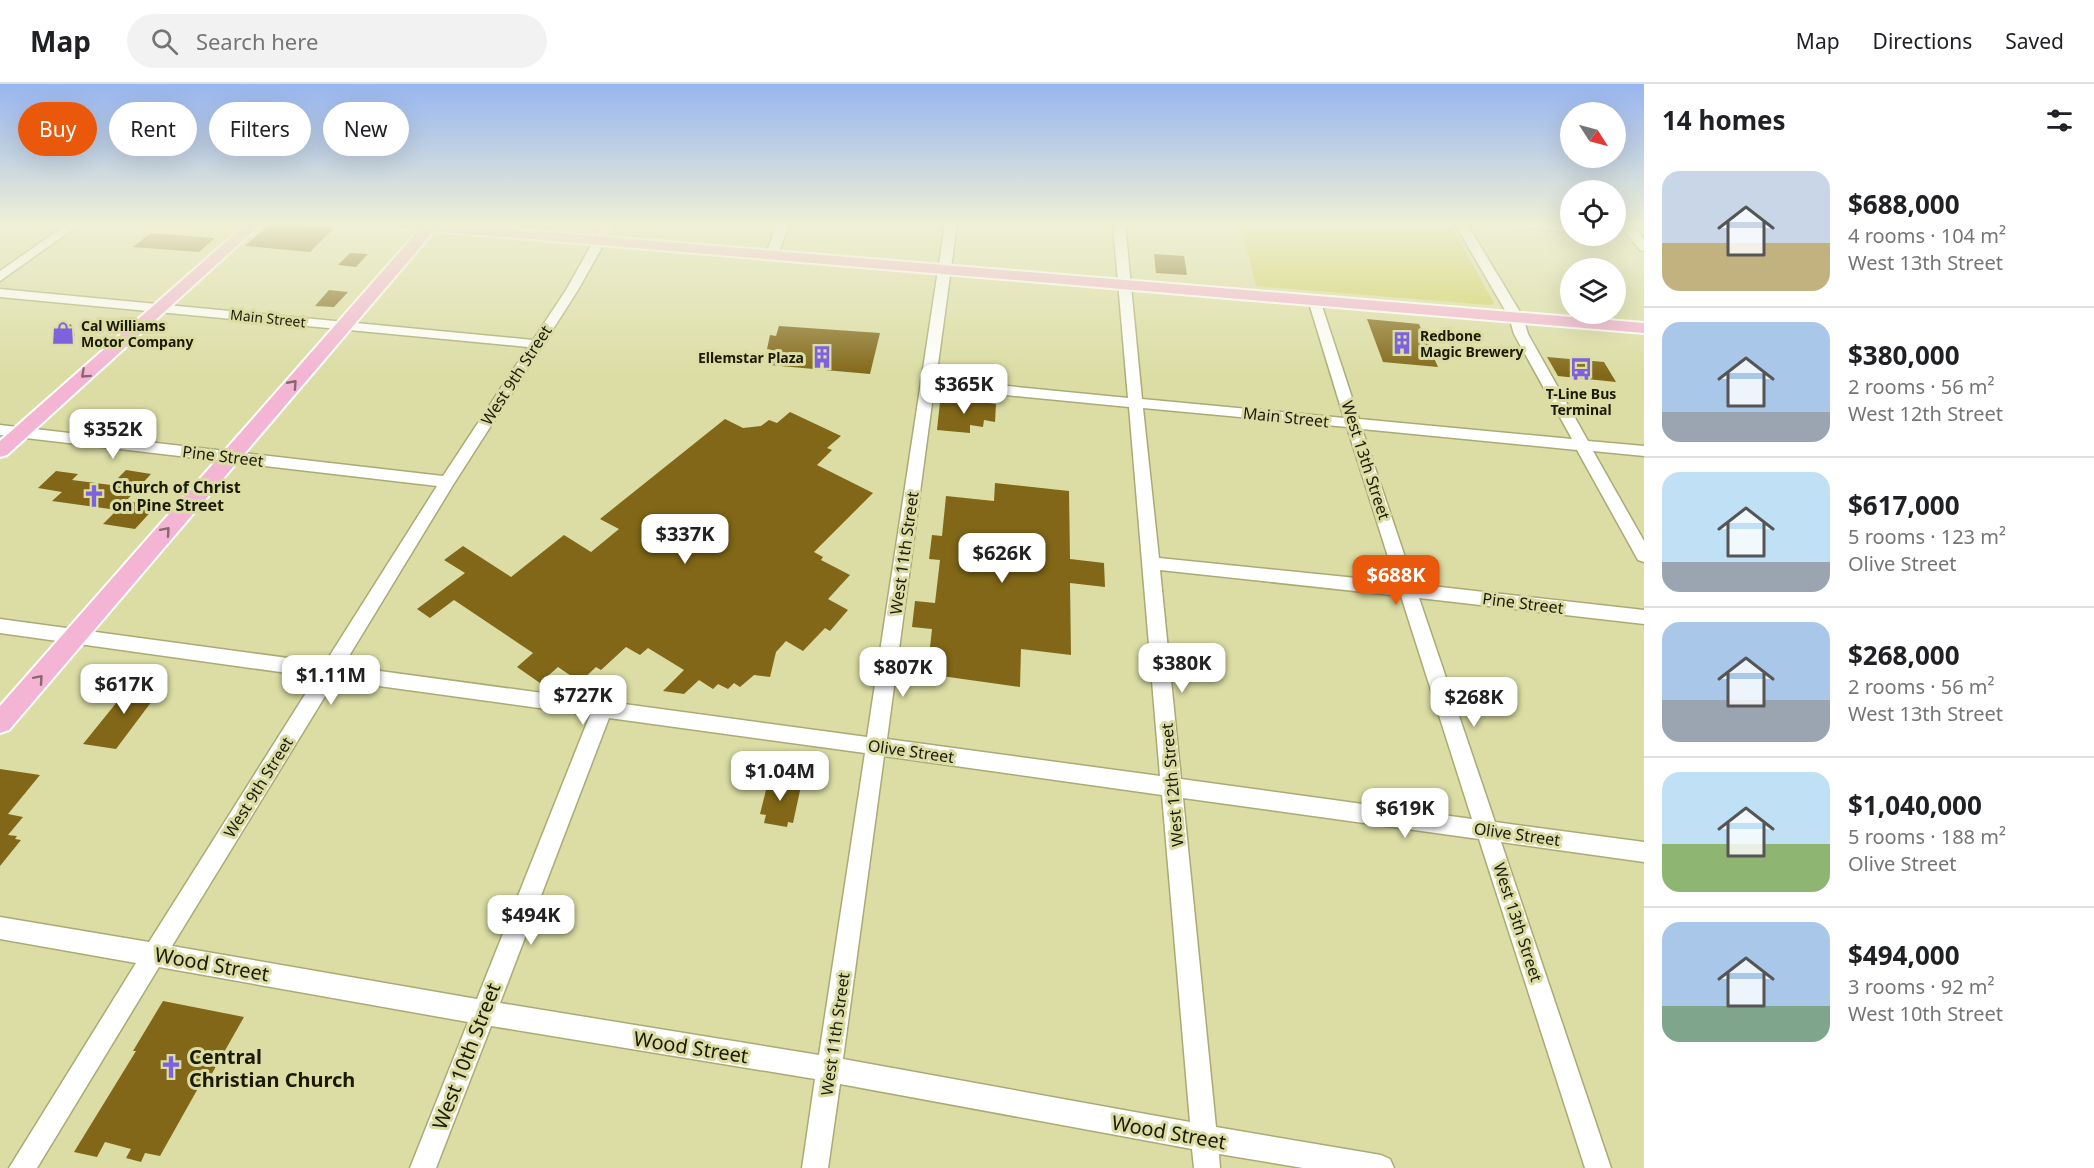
<!DOCTYPE html>
<meta charset="utf-8">
<style>
body{margin:0;font-family:"Noto Sans",sans-serif;background:#f2f2f2;color:#202124;height:100vh;display:flex;flex-direction:column;font-size:22px;white-space:nowrap}
*{box-sizing:border-box;margin:0}
p{font-size:20px;color:#757577}
.icon{flex:none;width:33px;height:33px;fill:none;stroke:currentColor;stroke-width:2;stroke-linecap:round;stroke-linejoin:round}
.map{position:relative;flex:1;overflow:hidden}
.drawer{display:flex;flex-direction:column;background:#fff;width:450px}
.drawer>*{flex:none}
.guide{position:absolute;left:18px;top:18px;width:570px;height:54px;display:flex;gap:12px}
.needle{width:39px;rotate:126deg}
.fabs{position:absolute;left:1560px;top:18px;display:grid;gap:12px}
.fabs a{display:grid;place-items:center;width:66px;height:66px;border-radius:50%;background:#fff;box-shadow:0 6px 24px #0002;font-size:30px}
.price{position:absolute;translate:-50% -51px;padding:0 14px;border-radius:12px;background:#fff;color:#222;font-size:20px;line-height:39px;filter:drop-shadow(0 2px 3px #0008)}
.price::after{content:'';position:absolute;left:50%;top:36px;width:18px;height:14px;margin-left:-9px;background:inherit;clip-path:polygon(0 0,100% 0,50% 100%)}
.price.active{background:#ea580c;color:#fff}
ul{padding:0;list-style:none}
li{display:flex;align-items:center;gap:18px;height:150px;padding:0 18px}
li+li{border-top:2px solid #e0e0e0}
li span{display:grid;place-items:center;flex:none;width:168px;height:120px;border-radius:18px;color:#555}
li>.icon{margin-inline-start:auto}
span .icon{width:72px;height:72px;fill:#fffc;stroke-width:1}
li b{font-size:26px}
h2{display:flex;justify-content:space-between;align-items:center;height:72px;padding:0 18px;font-size:26px}
.chip{padding:0 21px;border-radius:27px;background:#fff;box-shadow:0 6px 24px #0002;font-size:21px;line-height:54px}
.chip.active{background:#ea580c;color:#fff}
header{display:flex;align-items:center;gap:36px;box-sizing:border-box;height:84px;padding:0 30px;background:#fff;border-bottom:2px solid #e0e0e0}
header strong{font-size:28px}
nav{display:flex;gap:33px;margin-inline-start:auto;font-size:21px}
.search{width:420px;height:54px;background:#f2f2f2;display:flex;align-items:center;gap:15px;box-sizing:border-box;padding:0 21px;border-radius:33px;color:#757577;font-size:22px}
main{display:flex;flex:1;min-height:0}
.map>svg:first-child{display:block}
.green{fill:#cfd05d}
.building{fill:#816717}
.lines{fill:none;stroke-linecap:round;stroke-linejoin:round}
.minor-casing{stroke:#aaab74;stroke-width:3}
.major-casing{stroke:#fff;stroke-width:4}
.minor{fill:#fff;fill-rule:evenodd}
.major{fill:#f4b4d4;fill-rule:evenodd}
.oneway{stroke:#88686c}
.labels{text-anchor:middle;dominant-baseline:central;stroke-width:6;stroke-linejoin:round;paint-order:stroke}
.far-street-label{font-size:14px;fill:#1b1b05;stroke:#dbdda4}
.far-poi-label{font-size:14px;font-weight:bold;fill:#1b1b05;stroke:#dbdda4;text-anchor:start}
.street-label{font-size:16px;fill:#1b1b05;stroke:#dbdda4}
.poi-label{font-size:16px;font-weight:bold;fill:#1b1b05;stroke:#dbdda4;text-anchor:start}
.near-street-label{font-size:20px;fill:#1b1b05;stroke:#dbdda4}
.near-poi-label{font-size:20px;font-weight:bold;fill:#1b1b05;stroke:#dbdda4;text-anchor:start}
</style>
<header>
<strong>Map</strong>
<div class="search"><svg class="icon" aria-label="search" viewBox="0 0 24 24"><circle cx="10" cy="10" r="6"/><path d="M15 15l6 6"/></svg>Search here</div>
<nav><a>Map</a><a>Directions</a><a>Saved</a></nav>
</header>
<main>
<div class="map">
<svg width="1644" height="1084" viewBox="0 0 1644 1084">
<rect width="100%" height="100%" fill="#dbdda4"/>
<path class="green" d="M1240,140H1450L1494,219L1490,221L1256,202Z"/>
<path class="building" d="M270,140H285L334,144L310,168L245,162Z
M151,149L215,154L199,168L133,163Z
M350,169L368,170L356,183L338,181Z
M1154,170L1184,172L1187,191L1156,189Z
M329,206L348,208L334,223L315,222Z
M1367,235L1419,240L1438,283L1383,278Z
M71,240L75,252L56,258L52,246Z
M779,242L880,249L870,290L769,281L772,266L767,265L770,251L776,252Z
M1547,273L1604,278L1616,298L1558,292Z
M945,313L996,320L995,338L984,336L983,343L970,341V349L937,346L940,318L944,319Z
M790,328L841,352L827,364L832,366L817,381L873,409L814,468L823,473L821,476L850,491L828,515L848,526L830,547L825,544L803,567L786,557L776,568L770,593L754,591L740,603L734,599L728,605L718,600L713,605L699,596L684,610L663,607L684,586L648,564L640,571L626,563L601,586L596,583L580,598L558,583L540,599L517,583L533,569L454,516L430,534L417,525L465,489L444,476L463,462L511,493L564,451L591,468L619,445L600,435L725,335L743,344L761,342L769,336L777,339Z
M126,386L151,390L126,417L157,421L135,445L103,440L117,426L52,417L62,408L38,404L56,387L78,390L72,396L111,401Z
M995,399L1069,407L1070,475L1104,479L1105,503L1070,499L1071,571L1021,565L1020,603L927,590L932,545L912,543L915,517L935,519L940,476L929,475L932,451L942,452L946,412L994,417Z
M134,597L164,601L116,665L83,660Z
M0,685L40,691L8,730L23,733L8,751L17,752L15,755L21,756L0,782Z
M769,694L790,697L789,700L801,702L793,739L788,738L787,743L764,739L766,731L760,730Z
M163,917L244,933L206,1000L201,999L160,1072L145,1069L141,1078L126,1074L131,1065L105,1058L97,1073L74,1068L136,967H133Z"/>
<g class="lines">
<g class="minor-casing">
<path id="minor" d="M67,140H80L0,197V187Z
M603,140H615L578,206L453,401L343,582L867,653L945,140H957L936,295L1128,314L1113,140H1125L1142,315L1344,334L1308,216L1314,212L1320,216L1359,335L1572,355L1514,250L1509,233L1455,140H1467L1523,233L1528,250L1588,357L1644,362V372L1593,367L1644,457V478L1638,476L1577,366L1362,345L1414,500L1644,526V540L1419,514L1495,738L1644,758V778L1501,758L1611,1084H1585L1479,755L1183,714L1216,1043L1381,1071L1390,1075L1394,1084H1303L1219,1070L1220,1084H1194L1192,1065L840,1000L828,1084H802L815,995L491,942L436,1084H410L468,938L159,883L37,1084H9L136,879L0,855V833L149,858L316,593L0,549V535L325,579L437,402L0,351V341L443,392L528,263L0,213V205L533,256L566,206ZM934,304L1129,323L1160,692L887,655ZM1143,324L1347,343L1396,498L1159,474ZM1160,486L1401,512L1472,735L1181,695ZM335,596L590,631L477,915L172,862ZM609,634L865,669L819,971L500,919ZM884,672L1162,711L1190,1038L843,975Z
M777,140H789L778,170L772,174L766,170Z
M1509,140L1570,142V148L1515,143Z
M1619,140H1631L1644,155V167L1640,166Z"/>
</g>
<g class="major-casing">
<path id="major" d="M246,140H261L7,371L0,373V357Z
M392,140H449L1644,239V249L434,147L9,646L0,649V622L419,146L399,144Z"/>
</g>
<use href="#minor" class="minor"/>
<use href="#major" class="major"/>
</g>
<defs><path id="oneway-chevron" d="M-2-3.5L2.5 0L-2 3.5" fill="none" stroke-width="1.6" stroke-linecap="round" stroke-linejoin="round" transform="scale(1.5)"/></defs>
<g class="oneway">
<use href="#oneway-chevron" transform="translate(85 290) rotate(138)"/>
<use href="#oneway-chevron" transform="translate(293 300) rotate(-48)"/>
<use href="#oneway-chevron" transform="translate(166 447) rotate(-49)"/>
<use href="#oneway-chevron" transform="translate(39 595) rotate(-49)"/>
</g>
<linearGradient id="sky" x2="0" y2="1"><stop stop-color="#97b5f0"/><stop offset="0.48" stop-color="#eff0d6"/><stop offset="1" stop-color="#eff0d6" stop-opacity="0"/></linearGradient>
<rect width="1644" height="292" fill="url(#sky)"/>
<defs>
<g id="shop-bare" transform="scale(1.8)"><path d="M-5-2.5h2.3a2.7 3.5 0 0 1 5.4 0H5L5.5 6h-11ZM-1.5-2.5h3a1.5 2.3 0 0 0-3 0Z" fill="#7c62dd" stroke="#dbdda4" stroke-width="2.5" paint-order="stroke"/></g>
<g id="building-bare" transform="scale(1.8)"><path d="M-4-6H4V6H1V3H-1V6H-4ZM-2.5-4.3h1.7v1.8h-1.7ZM.8-4.3h1.7v1.8H.8ZM-2.5-1h1.7V.8h-1.7ZM.8-1h1.7V.8H.8Z" fill="#7c62dd" stroke="#dbdda4" stroke-width="2.5" paint-order="stroke"/></g>
<g id="bus-bare" transform="scale(1.8)"><path d="M-5-6H5V4H4V6H2V4H-2V6H-4V4H-5ZM-3.5-4V0h7V-4ZM-3.5 1.2v1.5H-2V1.2ZM2 1.2v1.5H3.5V1.2Z" fill="#7c62dd" stroke="#dbdda4" stroke-width="2.5" paint-order="stroke"/></g>
<g id="church-bare" transform="scale(1.8)"><path d="M-1.2-6h2.4v3.5h3.3v2.4h-3.3V6h-2.4V-.1h-3.3v-2.4h3.3Z" fill="#7c62dd" stroke="#dbdda4" stroke-width="2.5" paint-order="stroke"/></g>
</defs>
<g fill-rule="evenodd">
<use href="#shop-bare" x="63" y="249"/>
<use href="#building-bare" x="1402" y="259"/>
<use href="#building-bare" x="822" y="273"/>
<use href="#bus-bare" x="1581" y="285"/>
<use href="#church-bare" x="94" y="412"/>
<use href="#church-bare" x="171" y="983"/>
</g>
<g class="labels">
<g class="far-street-label">
<text transform="translate(268 234) rotate(6)">Main Street</text>
</g>
<g class="far-poi-label">
<text x="81" y="241">Cal Williams<tspan x="81" dy="16">Motor Company</tspan></text>
<text x="1420" y="251">Redbone<tspan x="1420" dy="16">Magic Brewery</tspan></text>
<text x="804" y="273" text-anchor="end">Ellemstar Plaza</text>
<text x="1581" y="309" text-anchor="middle">T-Line Bus<tspan x="1581" dy="16">Terminal</tspan></text>
</g>
<g class="street-label">
<text transform="translate(516 291) rotate(-57)">West 9th Street</text>
<text transform="translate(1286 333) rotate(6)">Main Street</text>
<text transform="translate(223 372) rotate(7)">Pine Street</text>
<text transform="translate(1366 376) rotate(72)">West 13th Street</text>
<text transform="translate(904 469) rotate(-82)">West 11th Street</text>
<text transform="translate(1523 519) rotate(7)">Pine Street</text>
<text transform="translate(911 667) rotate(8)">Olive Street</text>
<text transform="translate(1172 701) rotate(-95)">West 12th Street</text>
<text transform="translate(258 703) rotate(-58)">West 9th Street</text>
<text transform="translate(1517 750) rotate(8)">Olive Street</text>
<text transform="translate(1518 838) rotate(72)">West 13th Street</text>
<text transform="translate(835 950) rotate(-82)">West 11th Street</text>
</g>
<g class="poi-label">
<text x="112" y="403">Church of Christ<tspan x="112" dy="18">on Pine Street</tspan></text>
</g>
<g class="near-street-label">
<text transform="translate(212 880) rotate(10)">Wood Street</text>
<text transform="translate(691 963) rotate(9)">Wood Street</text>
<text transform="translate(466 972) rotate(-69)">West 10th Street</text>
<text transform="translate(1169 1048) rotate(10)">Wood Street</text>
</g>
<g class="near-poi-label">
<text x="189" y="972">Central<tspan x="189" dy="23">Christian Church</tspan></text>
</g>
</g>
</svg>
<div class="fabs">
<a><svg class="needle" viewBox="-14 -14 28 28"><path d="M0-13l5 13h-10z" fill="#e53935"/><path d="M0 13l5-13h-10z" fill="#757577"/></svg></a>
<a><svg class="icon" aria-label="locate" viewBox="0 0 24 24"><circle cx="12" cy="12" r="6"/><path d="M12 2v4M12 18v4M2 12h4M18 12h4"/></svg></a>
<a><svg class="icon" aria-label="layers" viewBox="0 0 24 24"><path d="M12 4l9 5-9 5-9-5zM3 14l9 5 9-5"/></svg></a>
</div>
<b class="price" style="left:964px;top:331px">$365K</b>
<b class="price" style="left:113px;top:376px">$352K</b>
<b class="price" style="left:685px;top:481px">$337K</b>
<b class="price" style="left:1002px;top:500px">$626K</b>
<b class="price active" style="left:1396px;top:522px">$688K</b>
<b class="price" style="left:1182px;top:610px">$380K</b>
<b class="price" style="left:903px;top:614px">$807K</b>
<b class="price" style="left:331px;top:622px">$1.11M</b>
<b class="price" style="left:124px;top:631px">$617K</b>
<b class="price" style="left:583px;top:642px">$727K</b>
<b class="price" style="left:1474px;top:644px">$268K</b>
<b class="price" style="left:780px;top:718px">$1.04M</b>
<b class="price" style="left:1405px;top:755px">$619K</b>
<b class="price" style="left:531px;top:862px">$494K</b>
<div class="guide">
<a class="chip active">Buy</a>
<a class="chip">Rent</a>
<a class="chip">Filters</a>
<a class="chip">New</a>
</div>
</div>
<section class="drawer">
<h2>14 homes<svg class="icon" aria-label="filters" viewBox="0 0 24 24"><path d="M4 7h16M4 17h16"/><circle cx="9" cy="7" r="2"/><circle cx="15" cy="17" r="2"/></svg></h2>
<ul>
<li><span style="background:linear-gradient(#c9d6e8 60%,#c2b280 0)"><svg class="icon" aria-label="home" viewBox="0 0 24 24"><path d="M3 11l9-7 9 7M6 9v11h12V9"/></svg></span><div><b>$688,000</b><p>4 rooms · 104 m²</p><p>West 13th Street</p></div></li>
<li><span style="background:linear-gradient(#a9c7e8 75%,#9aa5b1 0)"><svg class="icon" aria-label="home" viewBox="0 0 24 24"><path d="M3 11l9-7 9 7M6 9v11h12V9"/></svg></span><div><b>$380,000</b><p>2 rooms · 56 m²</p><p>West 12th Street</p></div></li>
<li><span style="background:linear-gradient(#bfe0f5 75%,#9aa5b1 0)"><svg class="icon" aria-label="home" viewBox="0 0 24 24"><path d="M3 11l9-7 9 7M6 9v11h12V9"/></svg></span><div><b>$617,000</b><p>5 rooms · 123 m²</p><p>Olive Street</p></div></li>
<li><span style="background:linear-gradient(#a9c7e8 65%,#9aa5b1 0)"><svg class="icon" aria-label="home" viewBox="0 0 24 24"><path d="M3 11l9-7 9 7M6 9v11h12V9"/></svg></span><div><b>$268,000</b><p>2 rooms · 56 m²</p><p>West 13th Street</p></div></li>
<li><span style="background:linear-gradient(#bfe0f5 60%,#8fb573 0)"><svg class="icon" aria-label="home" viewBox="0 0 24 24"><path d="M3 11l9-7 9 7M6 9v11h12V9"/></svg></span><div><b>$1,040,000</b><p>5 rooms · 188 m²</p><p>Olive Street</p></div></li>
<li><span style="background:linear-gradient(#a9c7e8 70%,#7fa58c 0)"><svg class="icon" aria-label="home" viewBox="0 0 24 24"><path d="M3 11l9-7 9 7M6 9v11h12V9"/></svg></span><div><b>$494,000</b><p>3 rooms · 92 m²</p><p>West 10th Street</p></div></li>
</ul>
</section>
</main>
